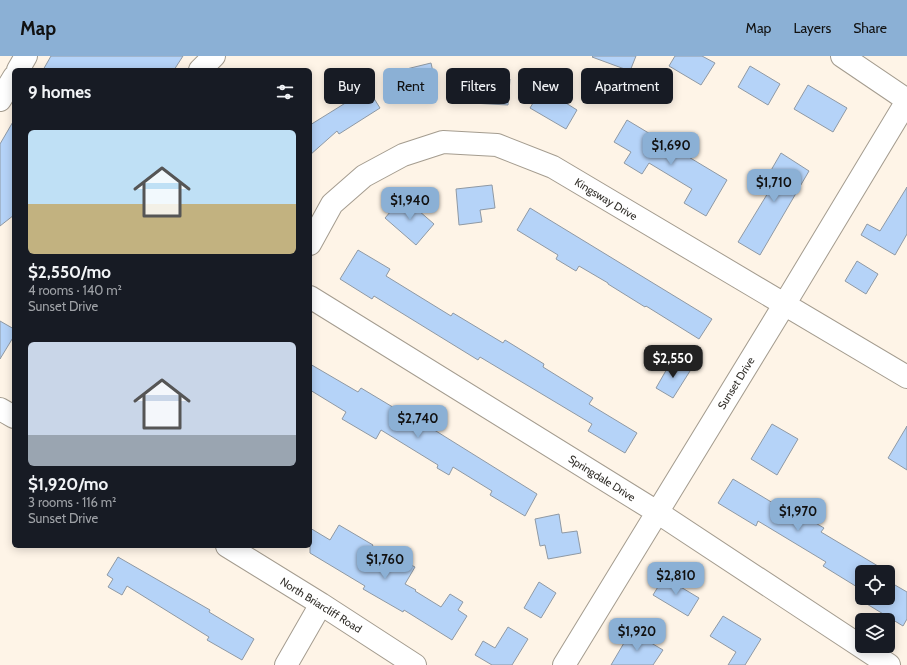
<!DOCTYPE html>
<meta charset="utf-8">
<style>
body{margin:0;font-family:Cabin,sans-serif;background:#242831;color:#f1f3f6;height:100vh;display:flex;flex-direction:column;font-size:15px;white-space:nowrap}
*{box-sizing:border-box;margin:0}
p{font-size:13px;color:#9ea1a6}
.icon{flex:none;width:22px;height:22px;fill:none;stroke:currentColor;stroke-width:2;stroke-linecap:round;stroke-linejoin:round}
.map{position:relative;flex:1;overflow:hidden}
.details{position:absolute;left:12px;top:12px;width:300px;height:480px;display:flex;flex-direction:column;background:#171b24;border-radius:6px;box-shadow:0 2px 10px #0003}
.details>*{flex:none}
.banner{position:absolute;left:324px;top:12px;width:380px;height:36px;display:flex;gap:8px}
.buttons{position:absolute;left:855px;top:509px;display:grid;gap:8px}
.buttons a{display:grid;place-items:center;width:40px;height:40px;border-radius:6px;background:#171b24;box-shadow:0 2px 10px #0003;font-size:20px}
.price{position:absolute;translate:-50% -34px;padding:0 9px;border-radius:8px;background:#8bb0d5;color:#111;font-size:13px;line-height:26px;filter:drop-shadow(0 1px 2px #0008)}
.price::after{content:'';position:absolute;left:50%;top:24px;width:12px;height:9px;margin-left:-6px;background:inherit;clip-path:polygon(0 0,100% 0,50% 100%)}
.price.selected{background:#222;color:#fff}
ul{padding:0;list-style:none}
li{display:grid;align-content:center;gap:8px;height:212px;padding:0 16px}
li span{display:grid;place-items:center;height:124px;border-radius:6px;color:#555}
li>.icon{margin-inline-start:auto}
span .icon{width:72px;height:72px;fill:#fffc;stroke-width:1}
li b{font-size:17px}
h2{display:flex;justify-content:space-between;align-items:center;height:48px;padding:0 16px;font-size:17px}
.tag{padding:0 14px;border-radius:6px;background:#171b24;box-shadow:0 2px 10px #0003;font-size:14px;line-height:36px}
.tag.selected{background:#8bb0d5;color:#111}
header{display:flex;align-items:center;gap:24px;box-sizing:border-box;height:56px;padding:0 20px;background:#8bb0d5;color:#111}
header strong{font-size:19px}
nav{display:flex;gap:22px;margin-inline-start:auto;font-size:14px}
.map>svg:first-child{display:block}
.building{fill:#b5d3f8;stroke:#8f99a4}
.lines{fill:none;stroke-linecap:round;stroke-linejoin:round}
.minor-casing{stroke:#a49c8f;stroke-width:24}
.minor{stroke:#fff;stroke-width:22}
.labels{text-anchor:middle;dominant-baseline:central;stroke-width:3.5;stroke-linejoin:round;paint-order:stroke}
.street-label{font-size:11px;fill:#33302b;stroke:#fff}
</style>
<header>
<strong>Map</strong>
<nav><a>Map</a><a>Layers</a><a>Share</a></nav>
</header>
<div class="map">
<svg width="907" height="609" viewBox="0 0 907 609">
<rect width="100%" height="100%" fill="#fef4e7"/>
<path class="building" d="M51,0H183L174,14H43Z
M593,0H636L630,15L592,1Z
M675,0H702L715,7L701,29L669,10Z
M431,7L436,29L392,40L386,18Z
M750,10L780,28L768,49L738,31Z
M456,20L510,23L508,49L454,46Z
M808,29L847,52L833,76L794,53Z
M542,32L577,54L566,73L530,52Z
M368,33L380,52L339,78L337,75L310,99V69Z
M14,64V159L0,170V88Z
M627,64L727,124L706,160L684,147L692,133L649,107L642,118L624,107L631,96L614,86Z
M781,97L809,115L760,199L738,186L774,127L766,123Z
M492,129L495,152L480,154L482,166L459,169L456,133Z
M907,131V178L895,199L861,179L867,168L880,175Z
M403,141L434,168L416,189L385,162Z
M530,152L712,263L699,283L646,250L645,251L608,228V227L579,210L576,215L556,203L558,199L517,174Z
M358,194L390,213L386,220L451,260L453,257L503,287L505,284L544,308L543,311L593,342L589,348L637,377L625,397L588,375L592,368L480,301L478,304L374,240L372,243L340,223Z
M857,205L878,218L866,238L845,225Z
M0,265L14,273V280L0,303Z
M672,304L690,315L673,342L656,332Z
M310,308L358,336L361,332L406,359L407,357L537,438L525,460L490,439L492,435L453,411L449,419L437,412L438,409L381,374L376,383L342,363L346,356L310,334Z
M772,368L798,383L777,419L751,403Z
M907,370V414L888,402Z
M733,423L788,456L790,452L824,472L821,476L888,516H862V534L823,510L826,506L758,465L756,470L718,447Z
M559,458L562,477L577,475L581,497L548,503L545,489L540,490L535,463Z
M339,469L373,489L368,498L392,511L398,502L415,511L405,528L416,534L415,535L441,551L450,538L463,546L458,554L467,560L452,584L404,554L403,556L363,533L365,530L310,497V472L330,484Z
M118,501L210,554L209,556L254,583L242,604L207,584L209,581L127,530L122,539L108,531L113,523L107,519Z
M664,521L699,542L688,560L653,539Z
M888,525L907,536V563L903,570L857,542H888Z
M539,526L556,537L541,562L524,552Z
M723,560L761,583L745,609H728L736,596L710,580Z
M508,571L528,583L512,609H492L475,599L483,585L495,592Z
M631,575L663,594L653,609H611Z"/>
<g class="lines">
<g class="minor-casing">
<path id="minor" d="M842,0L907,44
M18,14L26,0
M200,14L214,0
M0,44L14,21
M310,188L332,148L364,120L403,99L443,86L497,89L553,111L907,321
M310,241L657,456L889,609
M0,353L14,361
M227,490L321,548L415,609
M286,609L321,548
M564,609L784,249L907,45"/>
</g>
<use href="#minor" class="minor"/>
</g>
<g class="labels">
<g class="street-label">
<text transform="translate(606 143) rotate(31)">Kingsway Drive</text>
<text transform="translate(736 327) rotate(-58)">Sunset Drive</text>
<text transform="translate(602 422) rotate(32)">Springdale Drive</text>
<text transform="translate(321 549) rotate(32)">North Briarcliff Road</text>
</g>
</g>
</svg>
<div class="buttons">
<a><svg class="icon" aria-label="locate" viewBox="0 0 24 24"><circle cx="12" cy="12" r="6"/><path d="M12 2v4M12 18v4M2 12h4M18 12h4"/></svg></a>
<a><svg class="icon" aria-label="layers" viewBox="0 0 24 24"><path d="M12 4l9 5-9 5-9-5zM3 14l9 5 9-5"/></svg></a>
</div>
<b class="price" style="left:671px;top:110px">$1,690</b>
<b class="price" style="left:774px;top:147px">$1,710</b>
<b class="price" style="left:410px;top:165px">$1,940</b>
<b class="price selected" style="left:673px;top:323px">$2,550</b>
<b class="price" style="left:418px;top:383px">$2,740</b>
<b class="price" style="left:798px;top:476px">$1,970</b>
<b class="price" style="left:385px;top:524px">$1,760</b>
<b class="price" style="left:676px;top:540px">$2,810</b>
<b class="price" style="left:637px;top:596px">$1,920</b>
<div class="banner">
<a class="tag">Buy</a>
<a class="tag selected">Rent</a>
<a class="tag">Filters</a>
<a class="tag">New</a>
<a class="tag">Apartment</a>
</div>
<section class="details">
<h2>9 homes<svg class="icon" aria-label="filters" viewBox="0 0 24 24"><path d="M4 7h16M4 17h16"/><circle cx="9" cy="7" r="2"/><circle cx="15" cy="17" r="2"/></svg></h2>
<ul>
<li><span style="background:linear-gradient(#bfe0f5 60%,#c2b280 0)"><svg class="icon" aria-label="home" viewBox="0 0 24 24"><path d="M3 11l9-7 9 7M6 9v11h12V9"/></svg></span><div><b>$2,550/mo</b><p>4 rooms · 140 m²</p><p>Sunset Drive</p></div></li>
<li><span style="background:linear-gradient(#c9d6e8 75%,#9aa5b1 0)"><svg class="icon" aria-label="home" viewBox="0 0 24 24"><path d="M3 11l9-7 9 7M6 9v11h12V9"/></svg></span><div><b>$1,920/mo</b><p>3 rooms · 116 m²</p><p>Sunset Drive</p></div></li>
</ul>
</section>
</div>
